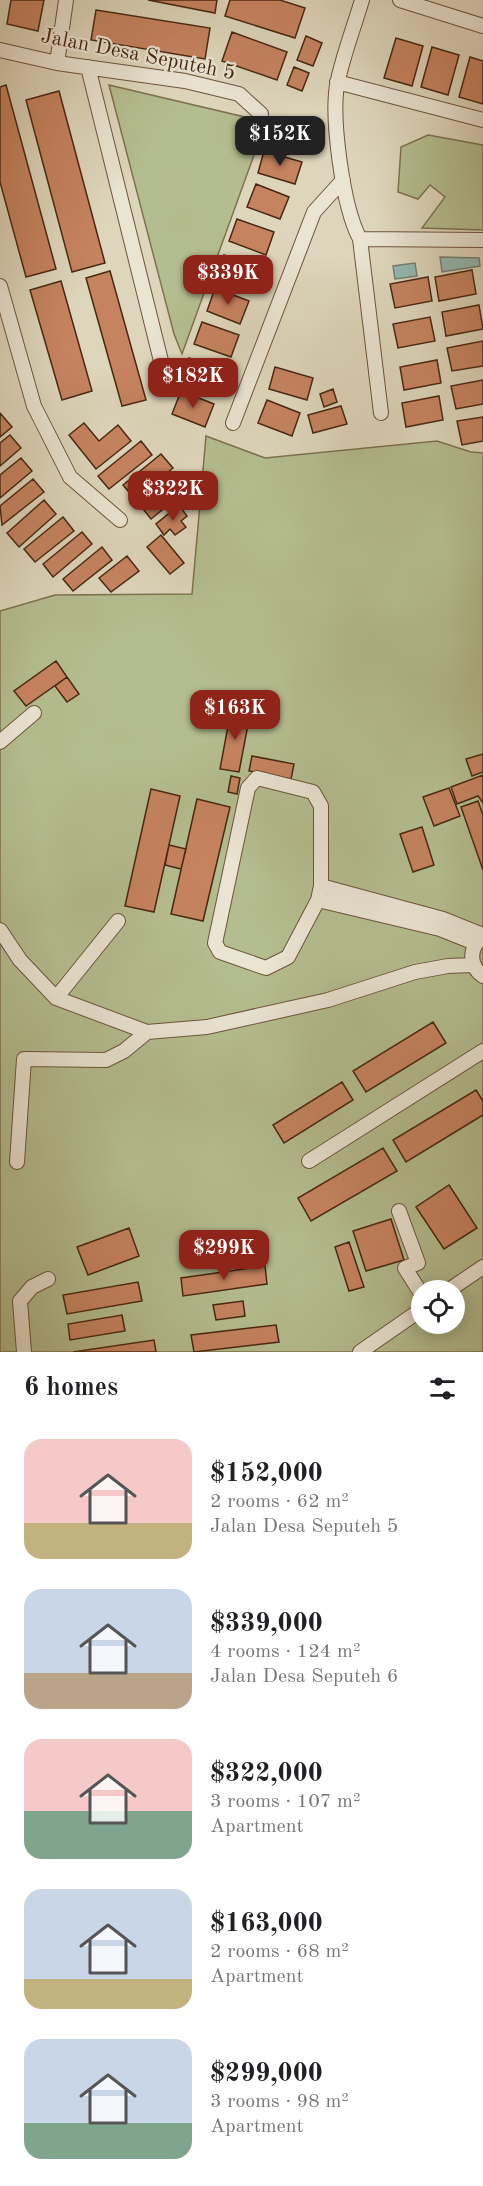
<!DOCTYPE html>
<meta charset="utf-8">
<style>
body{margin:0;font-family:"Old Standard TT",serif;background:#f2f2f2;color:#202124;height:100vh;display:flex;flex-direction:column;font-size:22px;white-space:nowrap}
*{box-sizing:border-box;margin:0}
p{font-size:20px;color:#757577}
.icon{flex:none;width:33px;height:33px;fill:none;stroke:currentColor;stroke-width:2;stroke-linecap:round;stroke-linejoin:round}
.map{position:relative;height:1352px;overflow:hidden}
.details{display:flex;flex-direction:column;background:#fff;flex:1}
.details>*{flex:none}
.controls{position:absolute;left:411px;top:1280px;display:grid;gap:12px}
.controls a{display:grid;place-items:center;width:54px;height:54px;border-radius:50%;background:#fff;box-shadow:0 3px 15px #0003;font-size:30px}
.price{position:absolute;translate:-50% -51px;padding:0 14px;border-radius:12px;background:#8f2418;color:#fff;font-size:20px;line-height:39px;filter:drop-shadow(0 2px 3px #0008)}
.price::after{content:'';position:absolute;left:50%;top:36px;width:18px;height:14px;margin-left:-9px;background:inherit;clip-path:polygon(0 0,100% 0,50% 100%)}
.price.active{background:#222;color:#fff}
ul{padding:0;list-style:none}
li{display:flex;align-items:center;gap:18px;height:150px;padding:0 24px}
li span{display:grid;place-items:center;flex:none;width:168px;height:120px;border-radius:18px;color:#555}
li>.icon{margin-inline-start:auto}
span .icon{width:72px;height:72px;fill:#fffc;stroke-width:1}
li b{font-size:26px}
h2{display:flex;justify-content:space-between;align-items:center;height:72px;padding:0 24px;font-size:26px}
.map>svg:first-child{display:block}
.green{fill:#b4bd8f;stroke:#7e7250;stroke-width:1.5;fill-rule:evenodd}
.water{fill:#93b9b3;stroke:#757f72;stroke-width:1.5}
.building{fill:#c68360;stroke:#482811;stroke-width:1.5}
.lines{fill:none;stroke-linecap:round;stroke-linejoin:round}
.minor-casing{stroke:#6e543c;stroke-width:16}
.minor{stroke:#eae4d3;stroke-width:14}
.labels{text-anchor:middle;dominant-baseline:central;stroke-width:4.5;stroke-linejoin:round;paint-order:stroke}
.street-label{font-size:21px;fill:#482811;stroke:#eae4d3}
</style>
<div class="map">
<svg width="483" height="1352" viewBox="0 0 483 1352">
<rect width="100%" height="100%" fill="#ded6bc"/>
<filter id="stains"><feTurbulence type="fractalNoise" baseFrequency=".00333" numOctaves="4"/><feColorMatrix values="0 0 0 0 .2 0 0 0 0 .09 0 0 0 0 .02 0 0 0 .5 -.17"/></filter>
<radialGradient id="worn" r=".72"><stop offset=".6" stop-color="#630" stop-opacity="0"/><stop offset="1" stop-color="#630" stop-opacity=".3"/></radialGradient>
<path class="green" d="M109,85L266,122L182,354L174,334Z
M428,135L483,145V230L422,228L445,197L430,185L418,199L398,192L401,147Z
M206,436L265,458L437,441L471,452L483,453V1352H0V611L55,595L192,594ZM422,1290H454V1323H422Z"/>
<path class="water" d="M440,257L479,258L480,266L442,272Z
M415,263L417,276L395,279L393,266Z"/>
<path class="building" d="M11,0H44L38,31L7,24Z
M148,0H217L215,13Z
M230,0H280L305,8L295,38L225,16Z
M96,10L210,28L205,59L91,40Z
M232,32L287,52L277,80L222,61Z
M306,36L322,43L313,66L297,60Z
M396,38L423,46L412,86L384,78Z
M432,47L459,55L448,95L421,87Z
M470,57L483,61V104L459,97Z
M294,67L309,73L302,91L287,85Z
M6,85L56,269L26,277L0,182V87Z
M59,91L105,263L72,272L26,100Z
M264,151L302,162L295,184L258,173Z
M256,184L289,197L280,219L247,207Z
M237,219L274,232L266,255L229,241Z
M224,255L261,266L255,288L217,277Z
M472,270L476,294L439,301L435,277Z
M110,271L146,400L122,406L86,278Z
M428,277L432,301L395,308L390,284Z
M61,281L92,391L62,400L30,290Z
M215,288L249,301L240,324L207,311Z
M479,305L483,329L446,336L442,312Z
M430,317L435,341L398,348L393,324Z
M202,322L239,335L231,357L194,344Z
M483,341V366L452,371L447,348Z
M189,358L227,369L220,391L183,380Z
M437,360L441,383L404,390L400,367Z
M275,367L313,378L307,400L269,389Z
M483,380V404L456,409L451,386Z
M333,389L337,402L324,407L320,394Z
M181,391L214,404L205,427L172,414Z
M439,396L443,420L406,427L402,403Z
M267,400L300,413L292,436L258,423Z
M341,406L347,424L313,433L308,415Z
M0,413L12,427L0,437Z
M483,417V441L462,445L457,421Z
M84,423L99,441L118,425L131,441L96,469L69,435Z
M10,435L21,448L0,466V443Z
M141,441L152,455L109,489L98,476Z
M161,454L173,468L135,499L123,485Z
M21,458L32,471L0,498V475Z
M177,473L189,488L151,519L139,504Z
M33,479L44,492L2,525L0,506Z
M44,500L56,514L19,547L7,533Z
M179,505L187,516L181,521L186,527L175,535L170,529L164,535L156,524Z
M63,517L74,531L35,562L24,549Z
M82,532L92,544L53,577L43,564Z
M161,535L184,563L170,574L147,547Z
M102,547L112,560L73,591L63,579Z
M127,556L139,571L111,592L99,578Z
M56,661L67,677L26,706L14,691Z
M67,677L79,694L67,702L55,686Z
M231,710L250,714L239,772L220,769Z
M483,754V772L472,776L466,759Z
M252,756L294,764L291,779L249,771Z
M483,775V803L478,796L457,804L451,787Z
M231,776L240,778L237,794L228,792Z
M449,788L460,816L434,826L423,797Z
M151,789L180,796L154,912L125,906Z
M197,799L230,807L203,921L171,914Z
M478,801L483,815V870L461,807Z
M422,827L434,865L413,872L400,834Z
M169,845L186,849L181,869L165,865Z
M433,1022L446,1043L366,1092L353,1071Z
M342,1082L353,1100L284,1143L273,1125Z
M476,1090L483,1101V1115L406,1162L393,1140Z
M383,1148L397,1171L311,1221L298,1198Z
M449,1185L477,1228L444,1249L416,1207Z
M391,1219L404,1260L366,1271L353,1231Z
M129,1228L139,1256L88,1275L77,1247Z
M349,1242L364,1287L349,1291L335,1247Z
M265,1266L267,1284L183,1296L181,1278Z
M138,1282L142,1301L67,1314L63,1295Z
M243,1301L245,1316L216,1320L213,1305Z
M122,1315L125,1331L70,1340L68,1324Z
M276,1325L279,1342L194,1352L191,1335Z
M154,1340L156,1352H73Z"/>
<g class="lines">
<g class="minor-casing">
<path id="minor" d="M362,0C354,27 344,53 338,80C330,115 343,208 360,239L381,413
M400,0L483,26
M0,50L57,63L185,81L239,94L261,114
M57,63L66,0
M88,67L165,377
M337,82L483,120
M360,239L483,240
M0,286L34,406L70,477L120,520
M233,423L314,212L343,180
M0,742L34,713
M257,778L313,792L321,806V886L318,900L288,957L266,968L220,952L215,943L248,788Z
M321,886L443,919L483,935
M318,900L440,929L475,943
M0,930L20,960L56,998L147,1032L207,1027L328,1000L415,972L448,966L473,965
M481,938C469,949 469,966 483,976
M56,998L118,921
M309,1161L483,1051
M17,1162L24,1059L106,1060L124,1051L147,1032
M399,1211L418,1263L405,1268L422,1295
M449,1290L483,1267
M24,1352L20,1301L32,1287L48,1279
M360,1352L422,1309"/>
</g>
<use href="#minor" class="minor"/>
</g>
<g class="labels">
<g class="street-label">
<text transform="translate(138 55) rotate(11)">Jalan Desa Seputeh 5</text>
</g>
</g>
<rect width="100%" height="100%" filter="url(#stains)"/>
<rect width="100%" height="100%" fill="url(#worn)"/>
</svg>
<div class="controls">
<a><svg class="icon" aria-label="locate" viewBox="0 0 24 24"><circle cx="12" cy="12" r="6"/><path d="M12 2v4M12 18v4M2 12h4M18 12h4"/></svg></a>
</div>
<b class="price active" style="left:280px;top:167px">$152K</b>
<b class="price" style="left:228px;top:306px">$339K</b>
<b class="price" style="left:193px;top:409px">$182K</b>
<b class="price" style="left:173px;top:522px">$322K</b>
<b class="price" style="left:235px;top:741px">$163K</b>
<b class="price" style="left:224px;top:1281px">$299K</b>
</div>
<section class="details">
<h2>6 homes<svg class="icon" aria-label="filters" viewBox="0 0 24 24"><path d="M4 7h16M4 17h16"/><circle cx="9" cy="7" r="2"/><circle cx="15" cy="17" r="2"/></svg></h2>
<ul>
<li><span style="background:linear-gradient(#f6c9c9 70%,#c2b280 0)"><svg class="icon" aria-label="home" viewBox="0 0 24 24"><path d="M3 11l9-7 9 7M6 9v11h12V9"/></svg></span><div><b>$152,000</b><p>2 rooms · 62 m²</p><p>Jalan Desa Seputeh 5</p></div></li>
<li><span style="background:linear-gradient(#c9d6e8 70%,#b9a48a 0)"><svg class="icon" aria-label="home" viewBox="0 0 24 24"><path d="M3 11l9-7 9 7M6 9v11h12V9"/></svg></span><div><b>$339,000</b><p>4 rooms · 124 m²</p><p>Jalan Desa Seputeh 6</p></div></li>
<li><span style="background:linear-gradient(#f6c9c9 60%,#7fa58c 0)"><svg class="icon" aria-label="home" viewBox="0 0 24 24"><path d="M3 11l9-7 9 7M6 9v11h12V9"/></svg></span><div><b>$322,000</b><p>3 rooms · 107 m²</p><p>Apartment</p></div></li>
<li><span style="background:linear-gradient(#c9d6e8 75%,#c2b280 0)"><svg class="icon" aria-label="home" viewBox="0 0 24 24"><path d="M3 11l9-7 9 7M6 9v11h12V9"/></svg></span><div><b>$163,000</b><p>2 rooms · 68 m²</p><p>Apartment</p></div></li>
<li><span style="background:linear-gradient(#c9d6e8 70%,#7fa58c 0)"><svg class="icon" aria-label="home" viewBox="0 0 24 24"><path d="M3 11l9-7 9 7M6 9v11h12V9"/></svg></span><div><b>$299,000</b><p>3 rooms · 98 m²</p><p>Apartment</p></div></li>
</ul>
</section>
